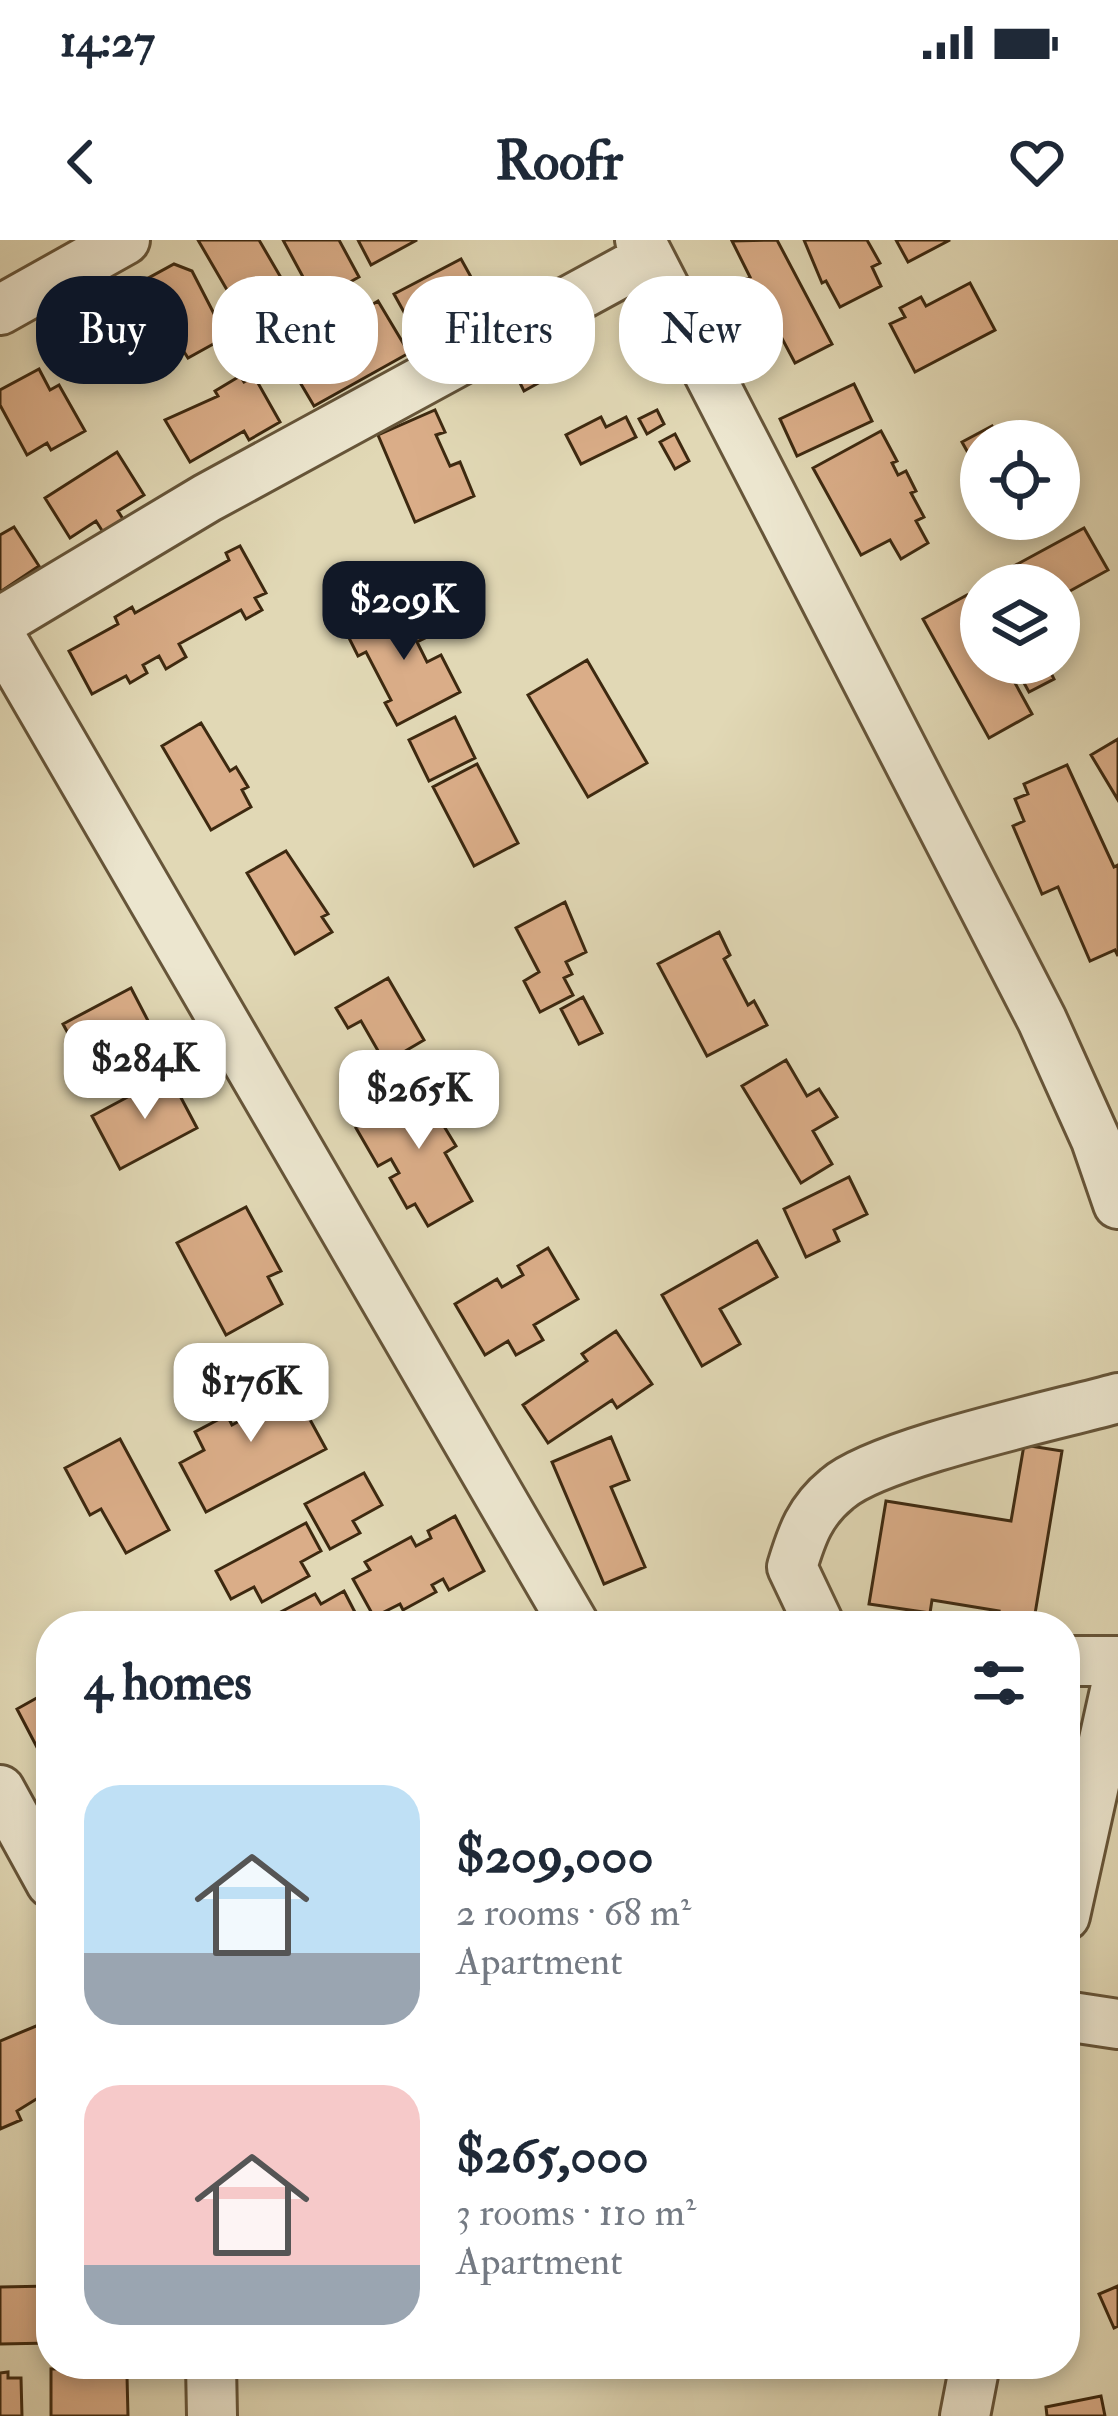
<!DOCTYPE html>
<meta charset="utf-8">
<style>
body{margin:0;font-family:"IM FELL Double Pica",serif;background:#f2f2f3;color:#1f2937;height:100vh;display:flex;flex-direction:column;font-size:45px;white-space:nowrap}
*{box-sizing:border-box;margin:0}
p{font-size:39px;color:#747a83}
.icon{flex:none;width:66px;height:66px;fill:none;stroke:currentColor;stroke-width:2;stroke-linecap:round;stroke-linejoin:round}
.map{position:relative;flex:1;overflow:hidden}
.side{position:absolute;left:36px;top:1371px;width:1044px;height:768px;display:flex;flex-direction:column;background:#fff;border-radius:48px;box-shadow:0 6px 18px #0003}
.side>*{flex:none}
.hud{position:absolute;left:36px;top:36px;width:1047px;height:108px;display:flex;gap:24px}
.fabs{position:absolute;left:960px;top:180px;display:grid;gap:24px}
.fabs a{display:grid;place-items:center;width:120px;height:120px;border-radius:50%;background:#fff;box-shadow:0 6px 18px #0003;font-size:60px}
.price{position:absolute;translate:-50% -102px;padding:0 27px;border-radius:24px;background:#fff;color:#222;font-size:39px;line-height:78px;filter:drop-shadow(0 3px 6px #0008)}
.price::after{content:'';position:absolute;left:50%;top:72px;width:36px;height:27px;margin-left:-18px;background:inherit;clip-path:polygon(0 0,100% 0,50% 100%)}
.price.on{background:#111827;color:#fff}
ul{padding:0;list-style:none}
li{display:flex;align-items:center;gap:36px;height:300px;padding:0 48px}
li span{display:grid;place-items:center;flex:none;width:336px;height:240px;border-radius:36px;color:#555}
li>.icon{margin-inline-start:auto}
span .icon{width:144px;height:144px;fill:#fffc;stroke-width:1}
li b{font-size:51px}
h2{display:flex;justify-content:space-between;align-items:center;height:144px;padding:0 48px;font-size:51px}
.pill{padding:0 42px;border-radius:48px;background:#fff;box-shadow:0 6px 18px #0003;font-size:42px;line-height:108px}
.pill.on{background:#111827;color:#fff}
.status{display:flex;justify-content:space-between;align-items:center;height:84px;padding:0 60px;background:#fff;direction:ltr}
.status svg{height:33px;fill:currentColor}
header{display:flex;justify-content:space-between;align-items:center;height:156px;padding:0 48px;background:#fff;font-size:54px;font-weight:700}
.map>svg:first-child{display:block}
.building{fill:#daad88;stroke:#3d2910;stroke-width:3}
.lines{fill:none;stroke-linecap:round;stroke-linejoin:round}
.minor-casing{stroke:#665539;stroke-width:54}
.minor{stroke:#ece6cf;stroke-width:48}
</style>
<div class="status"><b>14:27</b><svg viewBox="0 0 49 12"><path d="M0 12V9h3v3zM5 12V6h3v6zM10 12V3h3v9zM15 12V0h3v12zM26 1h20v11H26zM47 4h2v5h-2z"/></svg></div>
<header><svg class="icon" aria-label="back" viewBox="0 0 24 24"><path d="M15 5l-7 7 7 7"/></svg>Roofr<svg class="icon" aria-label="heart" viewBox="0 0 24 24"><path d="M12 20l-8-8c-3-5 5-10 8-4 3-6 11-1 8 4z"/></svg></header>
<div class="map">
<svg width="1118" height="2176" viewBox="0 0 1118 2176">
<rect width="100%" height="100%" fill="#e1d8b5"/>
<filter id="stains"><feTurbulence type="fractalNoise" baseFrequency=".00167" numOctaves="4"/><feColorMatrix values="0 0 0 0 .2 0 0 0 0 .09 0 0 0 0 .02 0 0 0 .5 -.17"/></filter>
<radialGradient id="worn" r=".72"><stop offset=".6" stop-color="#630" stop-opacity="0"/><stop offset="1" stop-color="#630" stop-opacity=".3"/></radialGradient>
<path class="building" d="M198,0H259L294,60L248,86Z
M283,0H339L359,37L316,61Z
M358,0H417L371,25Z
M777,0L832,104L795,123L777,89L767,94L740,41L750,37L732,1Z
M804,0H867L880,23L872,27L881,46L840,67L826,41L822,43Z
M896,0H950L908,22Z
M461,19L486,64L478,67L484,77L459,90L455,83L420,101L394,54Z
M174,24L192,31L226,97L188,118L167,85L157,91L149,71L156,68L143,41Z
M970,43L995,90L915,132L890,84L905,77L900,68L921,57L926,66Z
M378,61L409,113L314,166L285,117Z
M542,114L553,135L524,151L513,129Z
M39,129L50,150L59,145L85,191L51,210L47,203L27,215L0,165V150Z
M240,136L244,142L254,136L280,182L249,200L244,191L190,222L165,180L218,156L215,151Z
M854,144L872,181L797,216L780,179Z
M435,170L445,192L436,195L450,226L460,222L474,256L415,282L378,195Z
M657,170L664,184L647,194L639,179Z
M601,177L606,187L626,177L636,197L581,224L566,195Z
M992,186L1000,201H981V236L962,202Z
M881,191L897,221L892,223L898,235L906,231L916,251L911,253L924,277L916,281L928,303L901,319L890,300L861,315L813,228Z
M675,194L689,221L675,229L660,202Z
M117,212L144,255L118,271L123,279L103,292L96,281L70,298L45,258Z
M14,287L39,326L0,352V295Z
M1084,288L1108,330L1059,357V345H1007L1001,333Z
M240,306L266,353L255,358L262,370L246,379L241,370L179,404L186,417L166,429L159,416L143,425L147,433L130,443L126,436L92,454L69,411L118,384L115,377L132,367L135,373L229,320L226,313Z
M967,355L981,381V423H1004L1032,474L989,498L923,379Z
M410,361L429,396L417,402L427,422L441,415L460,452L397,485L385,463L391,460L366,412L358,416L347,394Z
M587,420L647,523L588,557L528,455Z
M1013,423H1046L1054,439L1029,452Z
M455,477L475,518L429,541L409,500Z
M201,483L230,531L236,527L248,547L242,550L251,567L211,590L162,506Z
M1118,499V560L1091,515Z
M477,524L518,603L474,626L433,547Z
M1067,525L1114,627L1118,625V716L1115,710L1090,721L1058,647L1042,654L1013,586L1024,581L1015,559L1028,554L1024,544Z
M286,611L328,674L322,677L332,692L295,714L247,633Z
M565,662L586,712L566,722L572,734L564,738L573,755L540,772L524,741L539,732L516,688Z
M719,692L730,715L724,719L748,765L754,761L767,785L707,816L658,724Z
M388,738L424,800L385,823L361,781L348,788L336,768Z
M131,748L158,800L91,836L63,784Z
M583,757L602,793L579,804L561,769Z
M786,820L807,856L819,849L837,877L813,891L832,924L801,943L742,846Z
M169,835L197,888L120,929L92,876Z
M442,839L458,867L439,878L456,906L445,913L472,961L428,986L415,964L407,968L390,938L399,933L391,919L378,926L356,888Z
M849,937L867,974L834,990L839,1001L806,1017L784,969Z
M246,967L281,1031L268,1037L282,1064L226,1095L177,1003Z
M757,1001L777,1037L720,1069L740,1104L702,1126L662,1055Z
M548,1008L578,1059L534,1085L543,1100L516,1115L508,1101L485,1115L455,1064L497,1039L502,1047L523,1035L518,1026Z
M616,1091L652,1144L617,1168L612,1160L548,1203L523,1165L587,1121L582,1114Z
M271,1134L285,1160L296,1154L326,1209L206,1272L180,1223L204,1210L195,1192L227,1175L232,1185L245,1178L232,1154Z
M611,1197L629,1240L611,1247L645,1327L604,1344L552,1222Z
M120,1199L169,1290L126,1313L101,1269L90,1275L65,1228Z
M1024,1205L1062,1211L1033,1386L996,1384L999,1371L932,1360L930,1373L869,1364L886,1261L1011,1281Z
M364,1233L382,1265L353,1281L360,1293L330,1309L305,1264Z
M455,1276L484,1331L449,1350L443,1339L432,1345L436,1352L403,1370L400,1364L374,1377L353,1339L370,1330L365,1322L411,1297L416,1306L431,1298L428,1291Z
M306,1283L321,1311L301,1322L309,1336L262,1362L254,1347L231,1359L216,1331Z
M344,1351L360,1382L353,1386H278L275,1375L315,1354L321,1364Z
M51,1450V1534L17,1469Z
M41,1784L51,1808V1850L17,1871L21,1880L0,1889V1801Z
M51,2046V2103L0,2104V2047Z
M1118,2046V2086L1114,2088L1099,2054Z
M112,2128L113,2137L127,2136L128,2176H51V2129Z
M8,2132V2138H21L22,2176H0V2133Z
M1101,2156L1105,2176H1047L1046,2167Z"/>
<g class="lines">
<g class="minor-casing">
<path id="minor" d="M640,0L1042,780L1096,900L1118,964
M0,70L125,0
M0,382L207,258L648,18
M0,396L575,1386
M820,1386L792,1327C802,1294 810,1271 837,1249C878,1213 1057,1175 1118,1158
M1065,1421H1118
M0,1550L51,1643
M1065,1676L1118,1437
M1065,1776L1118,1784
M211,2124L212,2176
M965,2176L975,2124"/>
</g>
<use href="#minor" class="minor"/>
</g>
<rect width="100%" height="100%" filter="url(#stains)"/>
<rect width="100%" height="100%" fill="url(#worn)"/>
</svg>
<div class="fabs">
<a><svg class="icon" aria-label="locate" viewBox="0 0 24 24"><circle cx="12" cy="12" r="6"/><path d="M12 2v4M12 18v4M2 12h4M18 12h4"/></svg></a>
<a><svg class="icon" aria-label="layers" viewBox="0 0 24 24"><path d="M12 4l9 5-9 5-9-5zM3 14l9 5 9-5"/></svg></a>
</div>
<b class="price on" style="left:404px;top:423px">$209K</b>
<b class="price" style="left:145px;top:882px">$284K</b>
<b class="price" style="left:419px;top:912px">$265K</b>
<b class="price" style="left:251px;top:1205px">$176K</b>
<div class="hud">
<a class="pill on">Buy</a>
<a class="pill">Rent</a>
<a class="pill">Filters</a>
<a class="pill">New</a>
</div>
<section class="side">
<h2>4 homes<svg class="icon" aria-label="filters" viewBox="0 0 24 24"><path d="M4 7h16M4 17h16"/><circle cx="9" cy="7" r="2"/><circle cx="15" cy="17" r="2"/></svg></h2>
<ul>
<li><span style="background:linear-gradient(#bfe0f5 70%,#9aa5b1 0)"><svg class="icon" aria-label="home" viewBox="0 0 24 24"><path d="M3 11l9-7 9 7M6 9v11h12V9"/></svg></span><div><b>$209,000</b><p>2 rooms · 68 m²</p><p>Apartment</p></div></li>
<li><span style="background:linear-gradient(#f6c9c9 75%,#9aa5b1 0)"><svg class="icon" aria-label="home" viewBox="0 0 24 24"><path d="M3 11l9-7 9 7M6 9v11h12V9"/></svg></span><div><b>$265,000</b><p>3 rooms · 110 m²</p><p>Apartment</p></div></li>
</ul>
</section>
</div>
